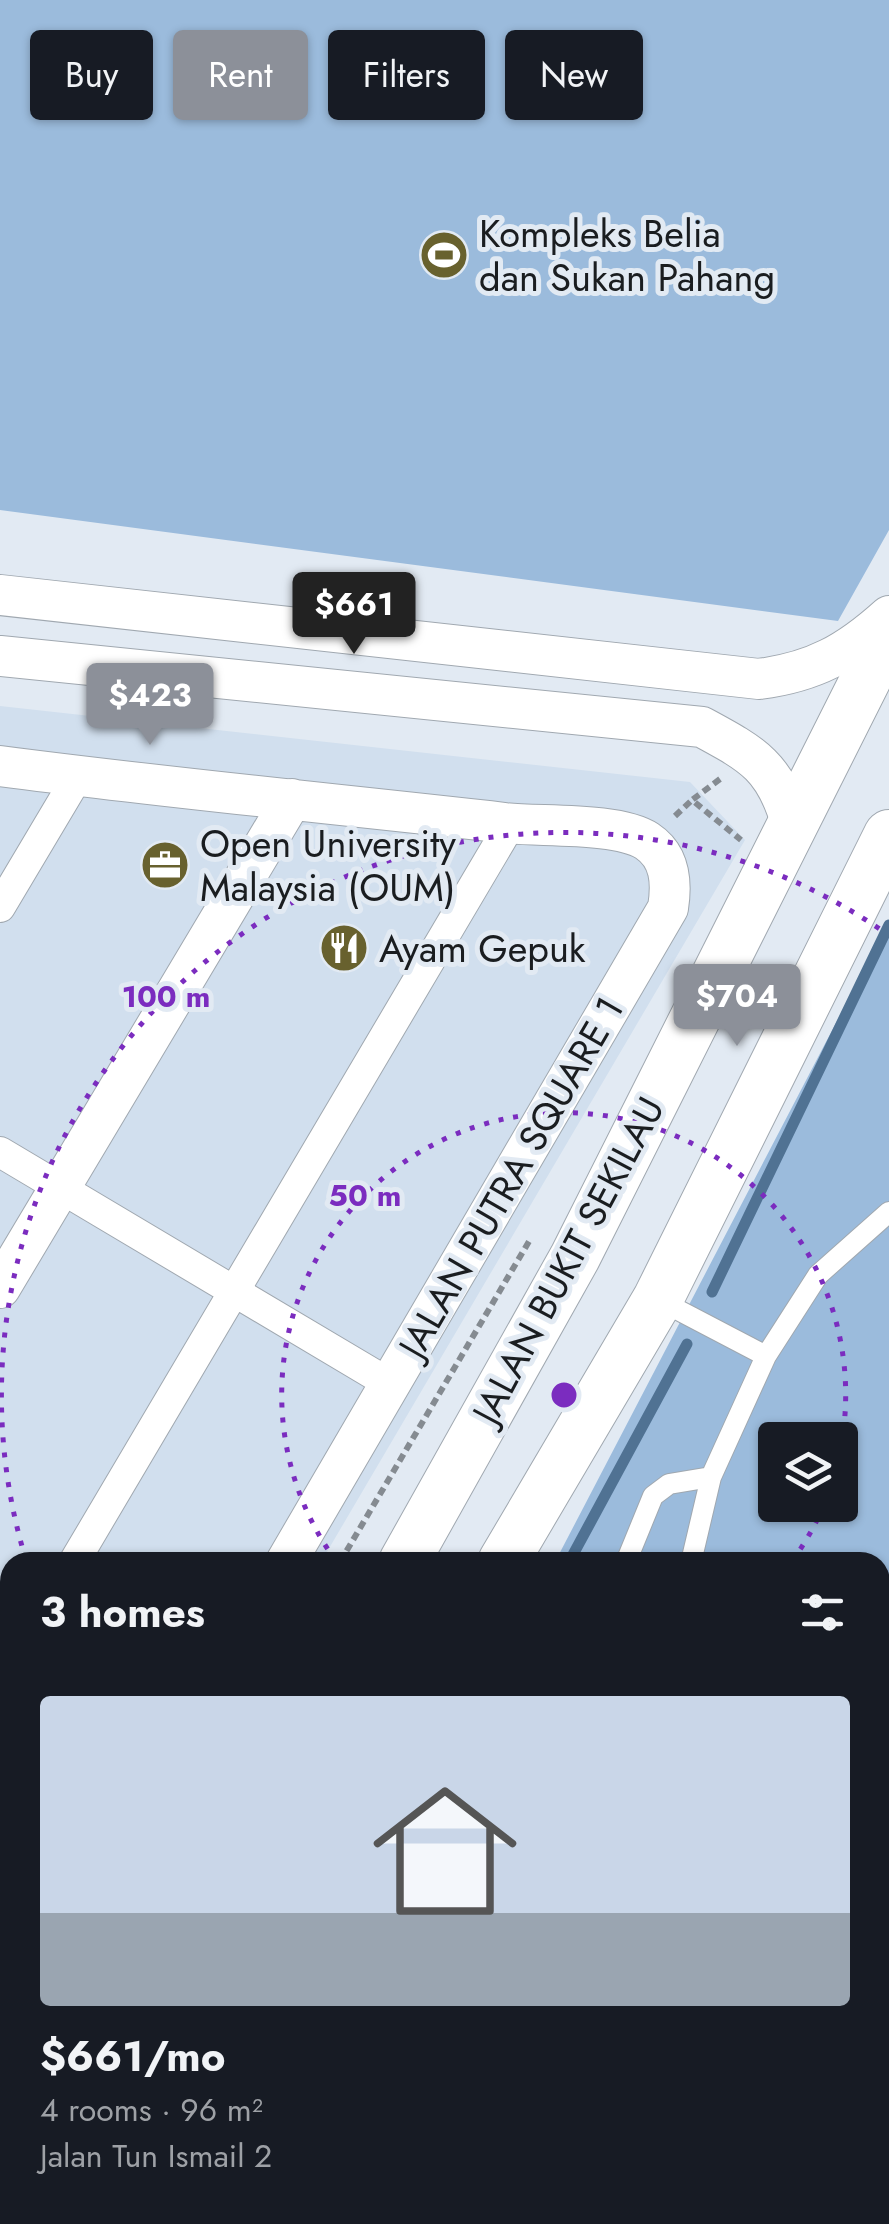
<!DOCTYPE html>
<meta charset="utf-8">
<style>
body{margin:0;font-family:Jost,sans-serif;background:#242831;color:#f1f3f6;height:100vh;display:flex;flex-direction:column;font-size:38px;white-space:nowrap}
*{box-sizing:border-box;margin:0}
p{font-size:32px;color:#9ea1a6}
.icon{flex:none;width:55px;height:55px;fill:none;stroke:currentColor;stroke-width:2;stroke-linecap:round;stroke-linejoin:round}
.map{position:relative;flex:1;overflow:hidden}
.side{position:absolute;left:0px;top:1552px;width:890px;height:672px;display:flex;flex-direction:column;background:#171b24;border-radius:30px 30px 0 0;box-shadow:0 2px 8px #0004}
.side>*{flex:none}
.top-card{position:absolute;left:30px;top:30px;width:830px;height:90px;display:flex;gap:20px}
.controls{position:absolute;left:758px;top:1422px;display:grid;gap:20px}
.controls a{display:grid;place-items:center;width:100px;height:100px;border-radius:10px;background:#171b24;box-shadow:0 2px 8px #0004;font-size:50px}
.price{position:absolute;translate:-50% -85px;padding:0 22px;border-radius:10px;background:#8c9099;color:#fff;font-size:32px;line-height:65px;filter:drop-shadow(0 2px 5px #0008)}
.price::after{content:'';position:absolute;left:50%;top:60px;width:30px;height:22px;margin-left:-15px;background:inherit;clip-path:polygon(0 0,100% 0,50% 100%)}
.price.current{background:#222;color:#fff}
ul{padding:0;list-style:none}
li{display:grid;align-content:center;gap:20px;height:530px;padding:0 40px}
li+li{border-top:2px solid #363941}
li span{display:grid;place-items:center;height:310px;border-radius:10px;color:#555}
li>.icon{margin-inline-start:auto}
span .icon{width:180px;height:180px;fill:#fffc;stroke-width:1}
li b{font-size:42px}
h2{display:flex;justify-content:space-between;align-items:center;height:120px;padding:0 40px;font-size:42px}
.pill{padding:0 35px;border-radius:10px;background:#171b24;box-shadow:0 2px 8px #0004;font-size:35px;line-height:90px}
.pill.current{background:#8c9099;color:#fff}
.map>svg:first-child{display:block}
.built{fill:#d1dfee}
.pitch{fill:#9bbbdc;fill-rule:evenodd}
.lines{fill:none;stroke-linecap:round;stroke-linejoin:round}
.stream{stroke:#507293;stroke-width:11}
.service-casing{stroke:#a0a8b0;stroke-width:22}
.pedestrian-casing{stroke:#a0a8b0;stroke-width:32}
.minor-casing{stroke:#a0a8b0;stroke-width:42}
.tertiary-casing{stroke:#a0a8b0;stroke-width:52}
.path{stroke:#858b91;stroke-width:6;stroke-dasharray:8 5;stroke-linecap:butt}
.service{stroke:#fff;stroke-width:20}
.pedestrian{stroke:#fff;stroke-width:30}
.minor{stroke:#fff;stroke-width:40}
.tertiary{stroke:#fff;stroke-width:50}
.ring{fill:none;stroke:#7b2cbf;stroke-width:5;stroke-dasharray:5 10}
.labels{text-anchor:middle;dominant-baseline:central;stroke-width:10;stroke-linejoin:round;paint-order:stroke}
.poi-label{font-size:38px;fill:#1a1d20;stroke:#e2eaf3;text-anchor:start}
.street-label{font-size:38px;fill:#1a1d20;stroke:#e2eaf3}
.centre{fill:#7b2cbf;stroke:#e2eaf3;stroke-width:5}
.ring-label{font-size:30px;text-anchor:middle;font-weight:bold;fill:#7b2cbf;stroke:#e2eaf3;stroke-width:10;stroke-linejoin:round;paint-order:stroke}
</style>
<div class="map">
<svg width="889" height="2224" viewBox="0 0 889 2224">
<rect width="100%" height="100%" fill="#e2eaf3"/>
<path class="built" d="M0,706L690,782L745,840L321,1562H10V2019L0,2024Z"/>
<path class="pitch" d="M0,0H889V530L838,621L0,510Z
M889,921V2214L880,2213V1562H555ZM775,1440H840V1505H775Z"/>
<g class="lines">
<path class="stream" d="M712,1292L889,925
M569,1562L687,1344"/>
<g class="service-casing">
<path id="service" d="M659,1300L766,1356
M626,1562L653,1496L669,1484L711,1477
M691,1562L711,1477L766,1356L818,1275L889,1212
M880,1968L889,1979
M880,2126L889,2127"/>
</g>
<g class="pedestrian-casing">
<path id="pedestrian" d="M0,907L78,776
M0,1152L390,1384
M74,1562L511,823
M0,1633L10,1638
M0,1687L10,1669"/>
</g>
<g class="minor-casing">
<path id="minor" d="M0,595L759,679C814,672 848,653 889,616
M0,656L702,727C754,755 776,767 792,826
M0,766C168,788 337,804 505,823C541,827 618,822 647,841C671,857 672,883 668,908L286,1562
M0,1288L292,799
M0,2003L10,1998"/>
</g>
<g class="tertiary-casing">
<path id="tertiary" d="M404,1562L575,1257L889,633
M503,1562L658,1299L889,835
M0,2091L10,2088
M0,2130L10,2131
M0,2198L10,2199
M118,2215L171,2224
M571,2215L631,2224
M45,2224L49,2215"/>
</g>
<path class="path" d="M720,779L692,800L741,840
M675,816L692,800
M340,1562L531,1238"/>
<use href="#service" class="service"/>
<use href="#pedestrian" class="pedestrian"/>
<use href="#minor" class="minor"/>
<use href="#tertiary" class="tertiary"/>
</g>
<g class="ring">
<path d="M824 1505A282 282 0 0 1 792 1561M336 1561A282 282 0 1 1 840 1451"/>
<path d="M26 1560A563 563 0 0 1 887 934"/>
</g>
<defs>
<g id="stadium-disc" transform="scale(2.5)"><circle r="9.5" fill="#68612e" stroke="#e2eaf3"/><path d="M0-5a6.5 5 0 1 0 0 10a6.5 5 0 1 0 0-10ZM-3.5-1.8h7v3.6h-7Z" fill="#fff"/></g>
<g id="office-disc" transform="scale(2.5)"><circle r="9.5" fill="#68612e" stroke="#e2eaf3"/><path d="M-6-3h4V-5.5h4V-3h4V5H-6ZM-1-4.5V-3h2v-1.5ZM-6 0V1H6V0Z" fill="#fff"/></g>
<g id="restaurant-disc" transform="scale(2.5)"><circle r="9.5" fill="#68612e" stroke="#e2eaf3"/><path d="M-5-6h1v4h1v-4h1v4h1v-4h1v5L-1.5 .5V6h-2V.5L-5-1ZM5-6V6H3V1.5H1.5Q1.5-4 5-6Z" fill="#fff"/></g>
</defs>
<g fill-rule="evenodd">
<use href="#stadium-disc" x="444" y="255"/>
<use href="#office-disc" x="165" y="865"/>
<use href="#restaurant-disc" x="344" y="948"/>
</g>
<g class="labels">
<g class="poi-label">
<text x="479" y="233">Kompleks Belia<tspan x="479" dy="44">dan Sukan Pahang</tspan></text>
<text x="200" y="843">Open University<tspan x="200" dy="44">Malaysia (OUM)</tspan></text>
<text x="379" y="948">Ayam Gepuk</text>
</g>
<g class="street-label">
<text transform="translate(511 1177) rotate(-60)">JALAN PUTRA SQUARE 1</text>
<text transform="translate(568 1260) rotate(-62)">JALAN BUKIT SEKILAU</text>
</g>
</g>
<circle cx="564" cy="1395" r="15" class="centre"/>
<g class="ring-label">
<text x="166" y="1007">100 m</text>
<text x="365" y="1206">50 m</text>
</g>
</svg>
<div class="controls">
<a><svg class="icon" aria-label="layers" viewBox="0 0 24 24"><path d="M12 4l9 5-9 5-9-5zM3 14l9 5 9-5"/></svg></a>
</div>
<b class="price current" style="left:354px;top:657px">$661</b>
<b class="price" style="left:150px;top:748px">$423</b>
<b class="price" style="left:737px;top:1049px">$704</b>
<div class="top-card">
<a class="pill">Buy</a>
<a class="pill current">Rent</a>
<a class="pill">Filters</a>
<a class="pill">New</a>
</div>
<section class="side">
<h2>3 homes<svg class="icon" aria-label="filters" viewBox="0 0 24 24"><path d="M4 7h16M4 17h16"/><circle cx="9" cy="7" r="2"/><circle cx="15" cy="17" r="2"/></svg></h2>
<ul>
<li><span style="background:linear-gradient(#c9d6e8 70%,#9aa5b1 0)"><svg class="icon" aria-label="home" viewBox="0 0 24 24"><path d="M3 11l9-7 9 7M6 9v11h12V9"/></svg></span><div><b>$661/mo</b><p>4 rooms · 96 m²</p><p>Jalan Tun Ismail 2</p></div></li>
</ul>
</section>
</div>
